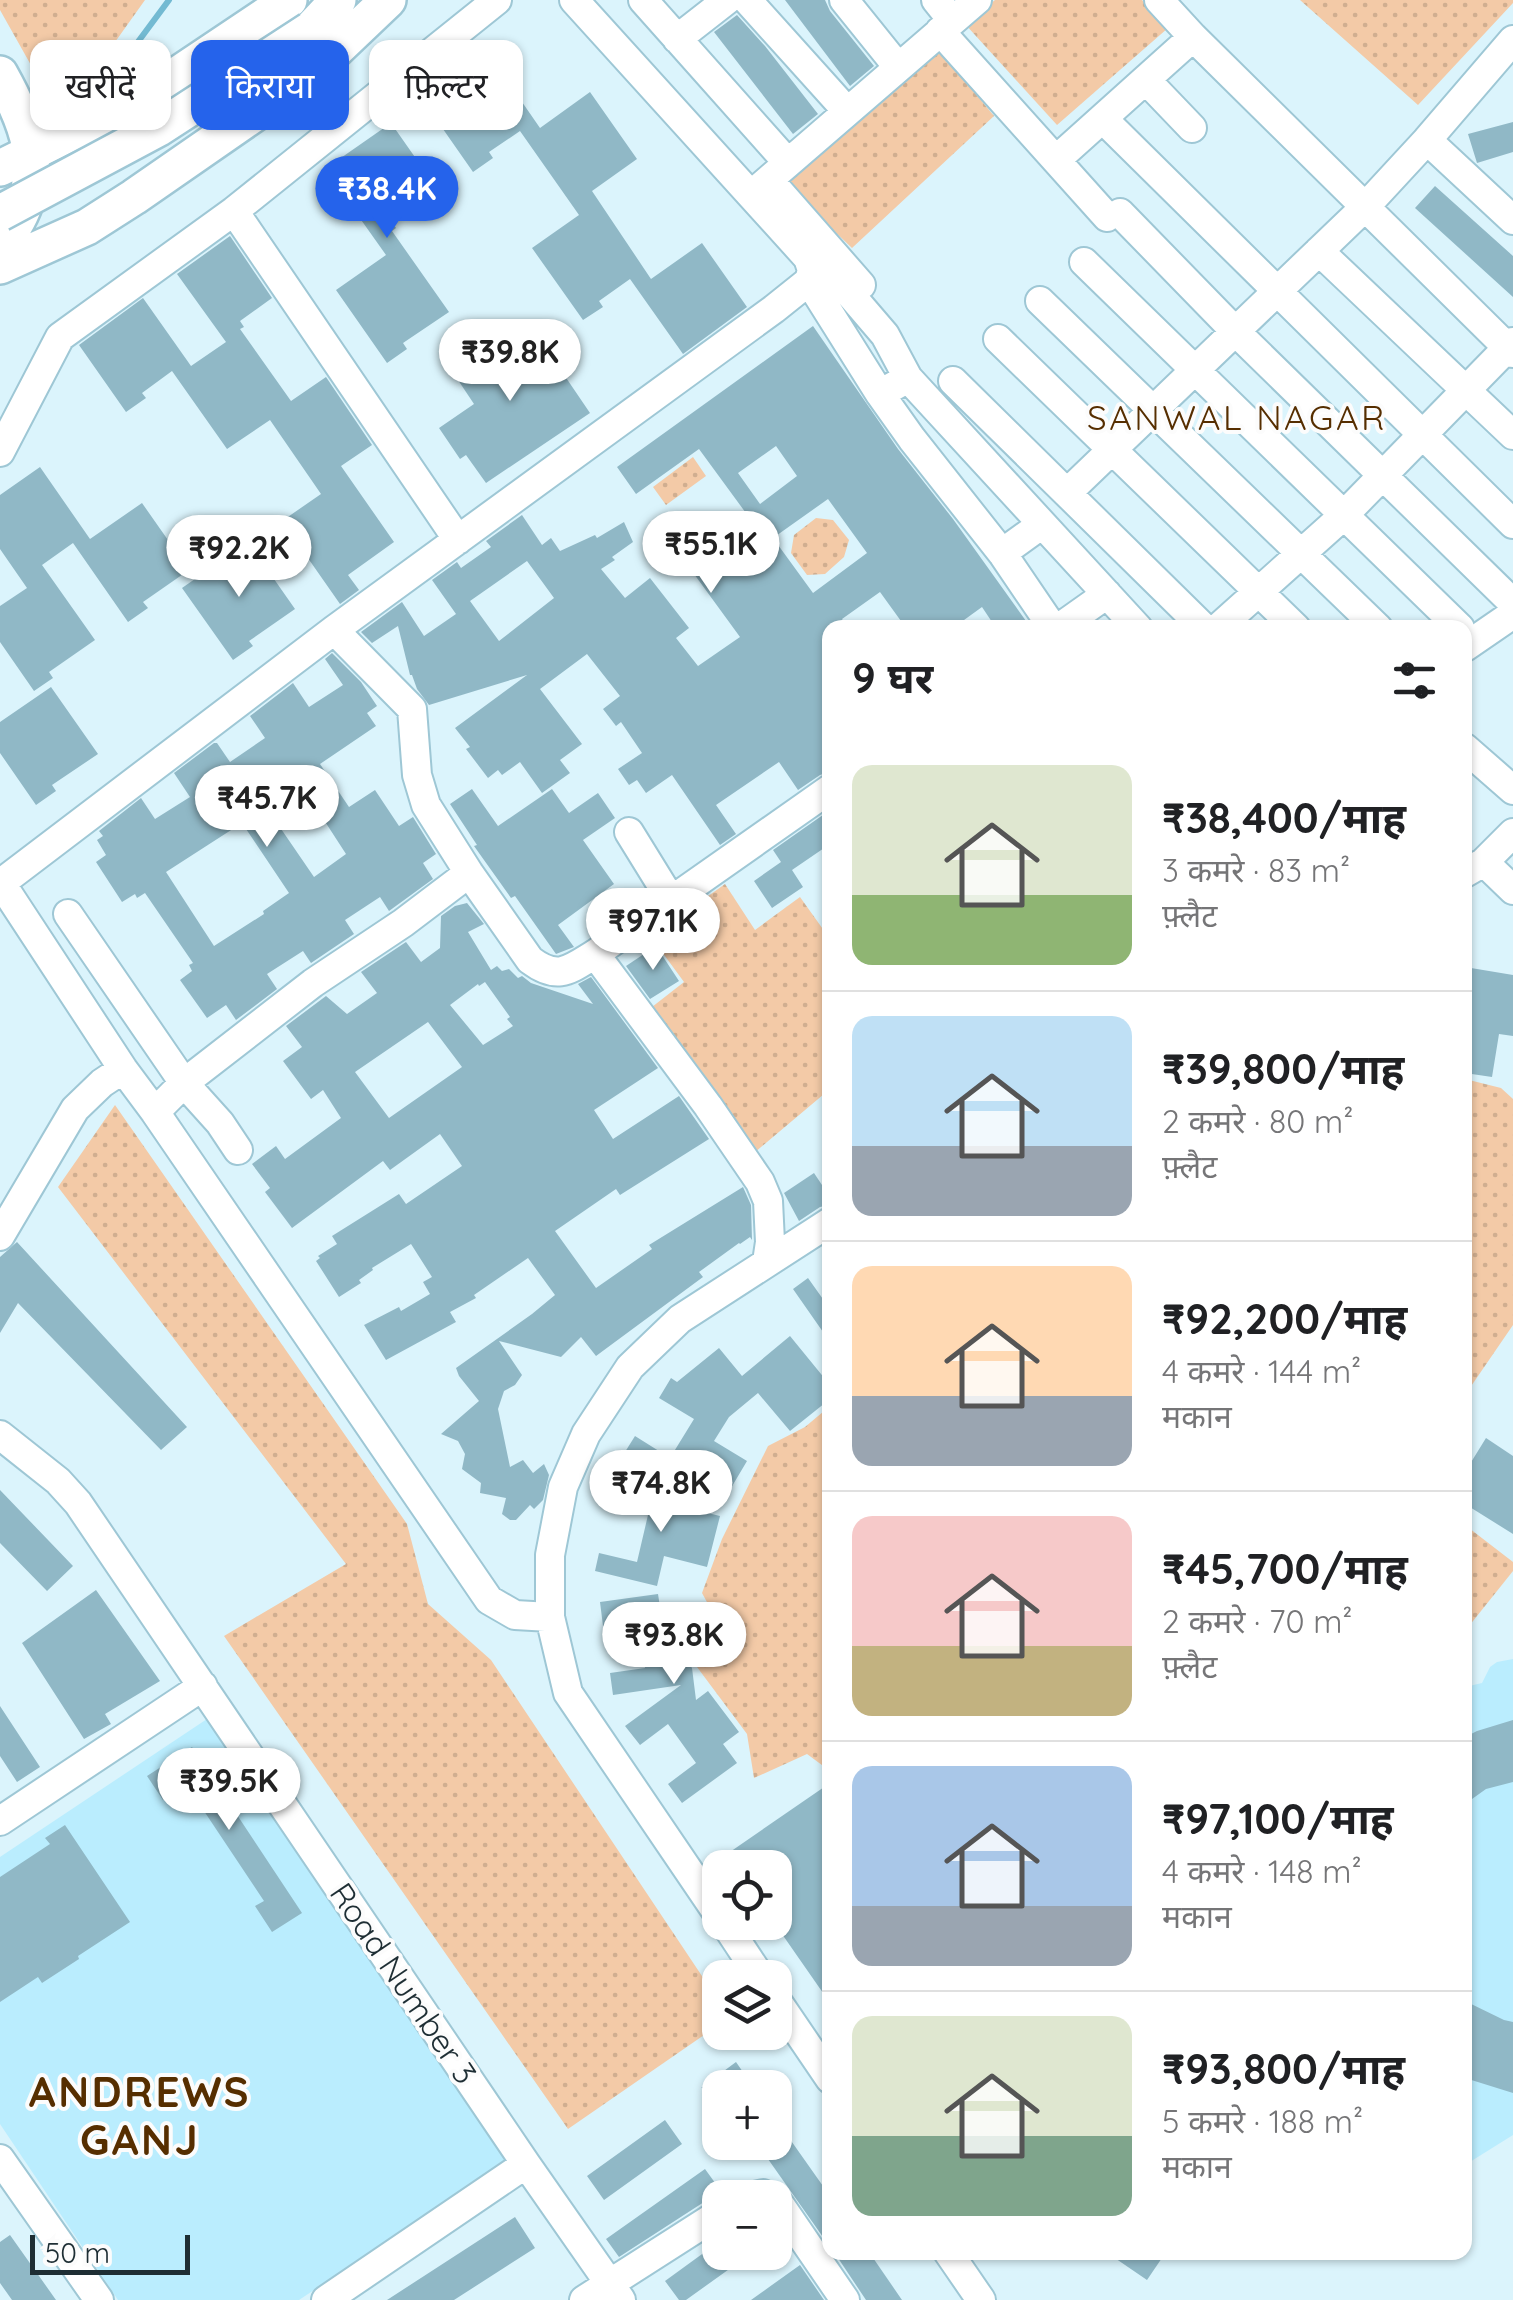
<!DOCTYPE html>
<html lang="hi">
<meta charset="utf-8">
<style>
body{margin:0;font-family:Quicksand,"Noto Sans Devanagari",sans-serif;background:#f6f6f6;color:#202124;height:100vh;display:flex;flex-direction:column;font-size:38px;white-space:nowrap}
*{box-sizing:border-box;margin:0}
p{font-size:32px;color:#757577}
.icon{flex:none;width:55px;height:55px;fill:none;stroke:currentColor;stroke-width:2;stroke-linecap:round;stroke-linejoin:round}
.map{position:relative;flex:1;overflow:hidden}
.drawer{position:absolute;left:822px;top:620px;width:650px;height:1640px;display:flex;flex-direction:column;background:#fff;border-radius:20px;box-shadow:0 2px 8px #0004}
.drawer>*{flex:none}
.top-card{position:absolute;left:30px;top:40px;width:642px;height:90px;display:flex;gap:20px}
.controls{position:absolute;left:702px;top:1850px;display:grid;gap:20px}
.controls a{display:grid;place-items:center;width:90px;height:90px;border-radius:20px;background:#fff;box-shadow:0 2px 8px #0004;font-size:50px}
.scale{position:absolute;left:30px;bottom:25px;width:160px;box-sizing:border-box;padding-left:10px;border:5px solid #1e2e34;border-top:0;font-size:28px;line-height:35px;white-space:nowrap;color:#1e2e34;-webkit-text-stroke:8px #fcfcfc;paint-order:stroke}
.price{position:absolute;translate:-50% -85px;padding:0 22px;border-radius:35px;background:#fff;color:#222;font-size:32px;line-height:65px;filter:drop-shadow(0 2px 5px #0008)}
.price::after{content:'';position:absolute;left:50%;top:60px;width:30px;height:22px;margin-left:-15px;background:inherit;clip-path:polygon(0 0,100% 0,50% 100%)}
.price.on{background:#2563eb;color:#fff}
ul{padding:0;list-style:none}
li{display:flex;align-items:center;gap:30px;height:250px;padding:0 30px}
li+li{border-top:2px solid #e0e0e0}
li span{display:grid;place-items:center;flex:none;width:280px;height:200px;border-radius:20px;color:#555}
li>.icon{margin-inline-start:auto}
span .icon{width:120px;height:120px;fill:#fffc;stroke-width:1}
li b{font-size:42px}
h2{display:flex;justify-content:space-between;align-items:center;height:120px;padding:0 30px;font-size:42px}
.chip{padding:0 35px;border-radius:20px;background:#fff;box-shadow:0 2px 8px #0004;font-size:35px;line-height:90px}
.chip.on{background:#2563eb;color:#fff}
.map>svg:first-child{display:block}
.built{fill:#baedfe}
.park{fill:url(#park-dots)}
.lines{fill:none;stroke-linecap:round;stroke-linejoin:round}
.stream{stroke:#73bad2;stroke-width:6}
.building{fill:#90b8c6;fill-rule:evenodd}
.minor-casing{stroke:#9ec7d5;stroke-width:32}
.major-casing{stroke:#9ec7d5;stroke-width:40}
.minor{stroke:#fff;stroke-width:28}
.major{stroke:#fff;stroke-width:35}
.major-bridge-casing{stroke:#9ec7d5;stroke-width:40;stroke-linecap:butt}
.major-bridge{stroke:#fff;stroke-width:35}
.labels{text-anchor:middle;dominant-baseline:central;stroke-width:8;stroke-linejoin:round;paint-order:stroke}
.street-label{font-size:32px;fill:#1e2e34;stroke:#fcfcfc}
.neighbourhood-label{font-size:35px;letter-spacing:2.5px;fill:#562e00;stroke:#fcfcfc}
.district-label{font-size:42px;font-weight:bold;letter-spacing:2.5px;fill:#562e00;stroke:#fcfcfc}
</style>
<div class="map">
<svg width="1513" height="2300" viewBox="0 0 1513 2300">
<defs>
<pattern id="park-dots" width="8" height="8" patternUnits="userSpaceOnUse" patternTransform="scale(2.5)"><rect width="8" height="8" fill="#f3caa7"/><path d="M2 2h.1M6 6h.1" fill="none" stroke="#d0ae90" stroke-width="1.8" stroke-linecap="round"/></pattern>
</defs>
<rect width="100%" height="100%" fill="#dbf4fc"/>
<path class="built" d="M1513,1659V2135L1465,2165V1687L1482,1683L1490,1667L1497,1662Z
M210,1717L508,2161L299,2300H118L0,2124V1857Z"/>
<path class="park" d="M0,0H145L83,87L63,88L41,83L0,10Z
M995,0H1142L1168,28L1057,125L965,24Z
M1300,0H1513V3L1418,105Z
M932,41L994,116L852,248L786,185Z
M693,457L706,476L666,505L653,487Z
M816,518L833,520L849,540L844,557L825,574L807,575L791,553L794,535Z
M725,884L755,930L800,897L830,939V1089L754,1153L652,1007L684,982L651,937Z
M1465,1079L1501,1088L1513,1099V1325L1465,1395Z
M115,1105L407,1524L428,1604L491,1660L720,2003V2024L568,2129L224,1636L346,1564L58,1187Z
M830,1406V1771L807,1754L754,1778L747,1734L697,1667L733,1650L702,1593L722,1539L768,1446L805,1427Z
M1465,1525L1513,1562V1571L1465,1631Z"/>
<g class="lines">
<path class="stream" d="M126,58L169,0"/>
</g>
<path class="building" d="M785,0H825L830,11L874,66L850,86Z
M737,15L765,46L818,114L793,134L714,32Z
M488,53L540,128L590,92L637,159L592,191L651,279L702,243L747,307L683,354L630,279L599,301L603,307L583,320L532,248L579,215L520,131L489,152L493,158L473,172L422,99Z
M1513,122V152L1477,163L1468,134Z
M391,123L438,190L392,222L396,228L392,231L449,312L403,343L407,349L387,363L336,290L386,255L325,169Z
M1435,186L1513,256V297L1415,208Z
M230,236L272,298L240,321L244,327L240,329L291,401L326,377L372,445L341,466L394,542L348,575L359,590L340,604L282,521L321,494L270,420L227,449L172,371L142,393L146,398L126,412L79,345L143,298L191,366L226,342L177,274Z
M813,326L898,449L953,519L1031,628H996L982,607L953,628H906L880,592L842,619L848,628H830V710L824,715L830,724V772L820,775L798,790L779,762L716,805L736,834L720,845L672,775L646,793L637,780L629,785L618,769L642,753L621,722L616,726L603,709L620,696L587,654L540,689L582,744L560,760L570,773L542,793L520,762L502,775L498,770L488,778L466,749L470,747L455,728L527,675L429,705L417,689L412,675H410L398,626L372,643L361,632L402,602L424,636L456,614L432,580L457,562L461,568L491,547L486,541L522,515L542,545L551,538L560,551L595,535L597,538L624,522L633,542L612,557L615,560L601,569L625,598L650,578L689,628L676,638L698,666L740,637L670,541L706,515L735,555L762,535L699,449L636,494L617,467ZM776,446L797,476L760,504L738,473ZM828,499L867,553L813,593L773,538ZM527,561L554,598L499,641L470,601Z
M499,330L513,351L537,335L590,413L486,483L466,455L460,459L439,428L474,404L448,365Z
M40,467L90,539L142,503L189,570L143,602L148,608L128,622L73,543L42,565L95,640L49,672L53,678L34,691L0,642V606L27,588L0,549V495Z
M248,542L295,609L249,641L253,646L233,660L182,588Z
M332,653L361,682L377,706L367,713L376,726L320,764L349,807L375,790L399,826L413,817L436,854L423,863L433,879L389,911L380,897L345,920L354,934L311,963L303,951L267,974L277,989L236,1020L226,1005L207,1018L180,980L192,971L189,965L193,963L145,893L137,898L135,894L122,902L96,862L106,855L97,840L103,836L99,831L141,798L155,819L190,797L174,773L214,743H217L230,762L265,738L250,716L293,683L309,707L343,685L325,659ZM298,780L346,854L314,877L264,804L269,801L267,798ZM242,823L289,893L263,911L264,914L214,946L166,872Z
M51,687L98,754L52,785L56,791L36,805L0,753V722Z
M472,789L498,826L552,789L569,813L598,793L615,818L583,840L614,884L558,925L574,947L556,954L515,896L511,898L474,846L477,845L450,804Z
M830,810V844L792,870L803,887L772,908L754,881L781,862L773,850Z
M467,903L484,924L468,932L491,970L497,966L502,971L509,969L518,978L522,976L531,983L593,1004L578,984L591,977L658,1068L594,1110L613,1139L679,1096L709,1139L620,1195L616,1189L555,1231L596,1288L652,1249L649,1245L743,1187L751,1205L752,1240L750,1237L740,1244L739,1243L699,1272L703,1277L596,1356L581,1337L561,1357L499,1341L522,1375L515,1385L504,1391L498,1409L510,1467L523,1460L533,1473L544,1464L549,1475L543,1500L534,1509L530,1505L516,1520H510L502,1514L506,1498L480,1493L481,1483L462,1469L465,1454L458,1441L441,1434L479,1401L459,1376L456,1368L532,1314L555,1295L528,1258L474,1295L476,1298L450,1312L456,1322L386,1360L364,1325L399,1307L401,1311L430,1294L423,1282L432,1277L411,1244L372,1268L373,1270L359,1280L361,1283L339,1297L316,1261L320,1258L318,1256L337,1244L332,1236L399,1194L406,1204L462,1166L440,1134L390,1170L383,1161L292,1228L265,1192L270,1188L252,1164L276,1146L285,1159L341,1118L323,1090L311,1099L283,1061L302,1047L286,1026L326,996L347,1014L377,993L361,972L406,942L421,962L440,948L441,916L455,906ZM485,982L510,1017L507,1019L513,1026L483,1045L450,1005L478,984L479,986ZM428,1022L462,1067L389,1118L355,1072Z
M656,946L679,981L650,999L626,966Z
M1465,967L1513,975V1036L1499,1034L1492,1077L1465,1073Z
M814,1173L830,1197V1205L820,1207L799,1221L784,1193Z
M17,1242L187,1427L161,1450L18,1303L0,1333V1257Z
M808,1278L830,1309V1342L793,1289Z
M790,1336L830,1385V1399L790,1431L758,1393L729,1417L714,1441L747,1461L731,1488L695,1466L682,1487L625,1452L635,1436L670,1458L694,1419L659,1398L671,1378L677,1382L719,1348L742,1376Z
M1486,1438L1513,1456V1534L1465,1504V1472Z
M617,1483L675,1497L671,1504L720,1516L707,1567L664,1556L657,1586L595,1571L599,1553L637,1562L648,1515L612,1506Z
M0,1490L73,1566L47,1591L0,1543Z
M96,1590L160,1681L105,1714L111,1724L84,1739L22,1643Z
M658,1594L660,1607L695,1602L698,1623L707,1621L712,1652L683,1656L692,1668L696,1700L708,1691L739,1732L723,1744L737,1763L682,1803L668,1784L696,1763L668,1724L640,1745L625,1726L681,1685L613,1695L610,1673L645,1668L638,1621L603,1626L600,1602Z
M0,1706L40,1767L17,1782L0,1756Z
M1513,1720V1782L1486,1789L1465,1804V1737L1477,1731Z
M192,1747L302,1913L272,1932L255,1906L264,1901L186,1784L163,1800L147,1776Z
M830,1783V2003L775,1924V1868H736L727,1854Z
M65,1825L130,1922L78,1956L79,1959L42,1983L38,1977L0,2002V1877L50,1844L45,1838Z
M1465,2001L1504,2020L1513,2022V2093L1465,2078Z
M736,2062L754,2088H701Z
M775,2118L830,2196V2247L756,2142H775Z
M665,2120L682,2144L604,2200L587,2176Z
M705,2169L721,2191L619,2257L606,2239Z
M515,2217L535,2248L454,2300H387Z
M10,2235L56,2300H12L0,2283V2242Z
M720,2241V2252H753L686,2300H679L665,2281Z
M834,2252H869L902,2300H866Z
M1106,2252H1166L1147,2280Z
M800,2265L824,2300H751Z"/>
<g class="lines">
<g class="minor-casing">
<path id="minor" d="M574,0L808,258L812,270
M643,0L788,163
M747,0L847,111
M844,0L898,67
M936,0L952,20
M1159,0L1193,37L1513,353
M940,31L1107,217
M677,39L727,0
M1146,80L1192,128
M1103,119L1513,524
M1427,140L1513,220
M1056,160L1193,37
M769,180L861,285
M751,195L977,0
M234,211L458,540
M1120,213L1235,331L1513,603
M1319,251L1513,435
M1084,262L1460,628
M809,281L880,394
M1040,301L1378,628
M998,339L1296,628
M908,378L880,394L912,439L1002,553L1041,525
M953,381L1204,628
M0,452L60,337L234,211L497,0
M1068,492L1366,206L1427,140L1513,40
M1002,553L1053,628
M1059,628L1107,594
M1218,628L1343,516L1513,342
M334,630L412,709L417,775L426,805L469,873L530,960C558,981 569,970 595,954L830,789
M1465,647L1513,614
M1465,748L1513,790
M629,832L671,900
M1484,862L1513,890
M1465,873L1484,862L1513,833
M68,914L184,1083L155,1112
M595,954L708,1106L760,1182L768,1201L770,1242L767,1262
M238,1150L220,1123L184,1083L313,983L403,923L469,873
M0,1236L75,1109L102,1083L123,1069
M0,1435L58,1481L78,1503L526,2164L621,2300
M550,1617L515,1615L489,1600L155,1112L123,1069L1,883L334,630L774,309L809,281L812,270L834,277L843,286L885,335L908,378L1138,628
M0,1821L203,1686
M720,1917L568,1693L550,1617V1555L563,1487L586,1434L630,1367L680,1319L830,1222
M724,1922L761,1978
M775,1998L830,2079
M0,2159L99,2300
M745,2198L763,2194L768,2198
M775,2202L780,2205L845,2300
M948,2252L981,2300
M326,2300L526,2164
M584,2300L720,2213"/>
</g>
<g class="major-casing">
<path id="major" d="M310,30L338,0
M0,74C27,122 46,168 17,221C12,231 6,239 0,247
M0,168L144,97L289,0
M0,266L87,227L134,197L306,78L388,0"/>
</g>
<use href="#minor" class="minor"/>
<use href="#major" class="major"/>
<g class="major-bridge-casing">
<path id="major-bridge" d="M0,213L159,128L310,30"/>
</g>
<use href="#major-bridge" class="major-bridge"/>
</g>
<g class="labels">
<g class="street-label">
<text transform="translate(404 1983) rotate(56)">Road Number 3</text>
</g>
<g class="neighbourhood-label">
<text x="1237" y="417">SANWAL NAGAR</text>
</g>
<g class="district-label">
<text x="140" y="2091">ANDREWS<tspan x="140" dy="48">GANJ</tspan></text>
</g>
</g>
</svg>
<div class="controls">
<a><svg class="icon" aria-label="locate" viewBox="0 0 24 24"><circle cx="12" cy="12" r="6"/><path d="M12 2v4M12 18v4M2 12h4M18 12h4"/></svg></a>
<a><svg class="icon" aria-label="layers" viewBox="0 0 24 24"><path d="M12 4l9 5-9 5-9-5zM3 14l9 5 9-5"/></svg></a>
<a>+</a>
<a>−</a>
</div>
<div class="scale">50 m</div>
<b class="price on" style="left:387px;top:241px">₹38.4K</b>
<b class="price" style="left:510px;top:404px">₹39.8K</b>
<b class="price" style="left:711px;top:596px">₹55.1K</b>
<b class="price" style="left:239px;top:600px">₹92.2K</b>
<b class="price" style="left:267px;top:850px">₹45.7K</b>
<b class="price" style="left:653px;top:973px">₹97.1K</b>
<b class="price" style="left:661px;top:1535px">₹74.8K</b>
<b class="price" style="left:674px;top:1687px">₹93.8K</b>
<b class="price" style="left:229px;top:1833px">₹39.5K</b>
<div class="top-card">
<a class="chip">खरीदें</a>
<a class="chip on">किराया</a>
<a class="chip">फ़िल्टर</a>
</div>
<section class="drawer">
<h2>9 घर<svg class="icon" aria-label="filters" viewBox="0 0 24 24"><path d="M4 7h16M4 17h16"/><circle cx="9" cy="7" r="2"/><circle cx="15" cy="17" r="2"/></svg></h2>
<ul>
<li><span style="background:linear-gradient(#dfe7d0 65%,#8fb573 0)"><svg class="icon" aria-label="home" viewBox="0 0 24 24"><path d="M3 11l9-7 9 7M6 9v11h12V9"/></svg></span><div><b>₹38,400/माह</b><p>3 कमरे · 83 m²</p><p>फ़्लैट</p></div></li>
<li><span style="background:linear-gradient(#bfe0f5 65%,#9aa5b1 0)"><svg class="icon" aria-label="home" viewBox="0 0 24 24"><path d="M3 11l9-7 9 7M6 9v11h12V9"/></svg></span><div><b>₹39,800/माह</b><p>2 कमरे · 80 m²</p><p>फ़्लैट</p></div></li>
<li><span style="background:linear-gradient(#ffd9b3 65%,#9aa5b1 0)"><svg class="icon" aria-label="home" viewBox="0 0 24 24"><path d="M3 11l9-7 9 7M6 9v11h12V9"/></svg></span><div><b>₹92,200/माह</b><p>4 कमरे · 144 m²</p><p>मकान</p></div></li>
<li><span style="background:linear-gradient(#f6c9c9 65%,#c2b280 0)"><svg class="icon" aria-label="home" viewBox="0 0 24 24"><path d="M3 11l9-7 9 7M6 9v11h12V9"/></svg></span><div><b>₹45,700/माह</b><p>2 कमरे · 70 m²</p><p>फ़्लैट</p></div></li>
<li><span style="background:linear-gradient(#a9c7e8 70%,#9aa5b1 0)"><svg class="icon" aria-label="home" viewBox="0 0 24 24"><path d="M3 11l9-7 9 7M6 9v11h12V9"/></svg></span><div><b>₹97,100/माह</b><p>4 कमरे · 148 m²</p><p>मकान</p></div></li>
<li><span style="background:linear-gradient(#dfe7d0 60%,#7fa58c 0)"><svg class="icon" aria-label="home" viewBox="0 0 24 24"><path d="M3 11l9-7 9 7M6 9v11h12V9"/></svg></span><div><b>₹93,800/माह</b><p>5 कमरे · 188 m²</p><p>मकान</p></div></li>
</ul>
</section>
</div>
